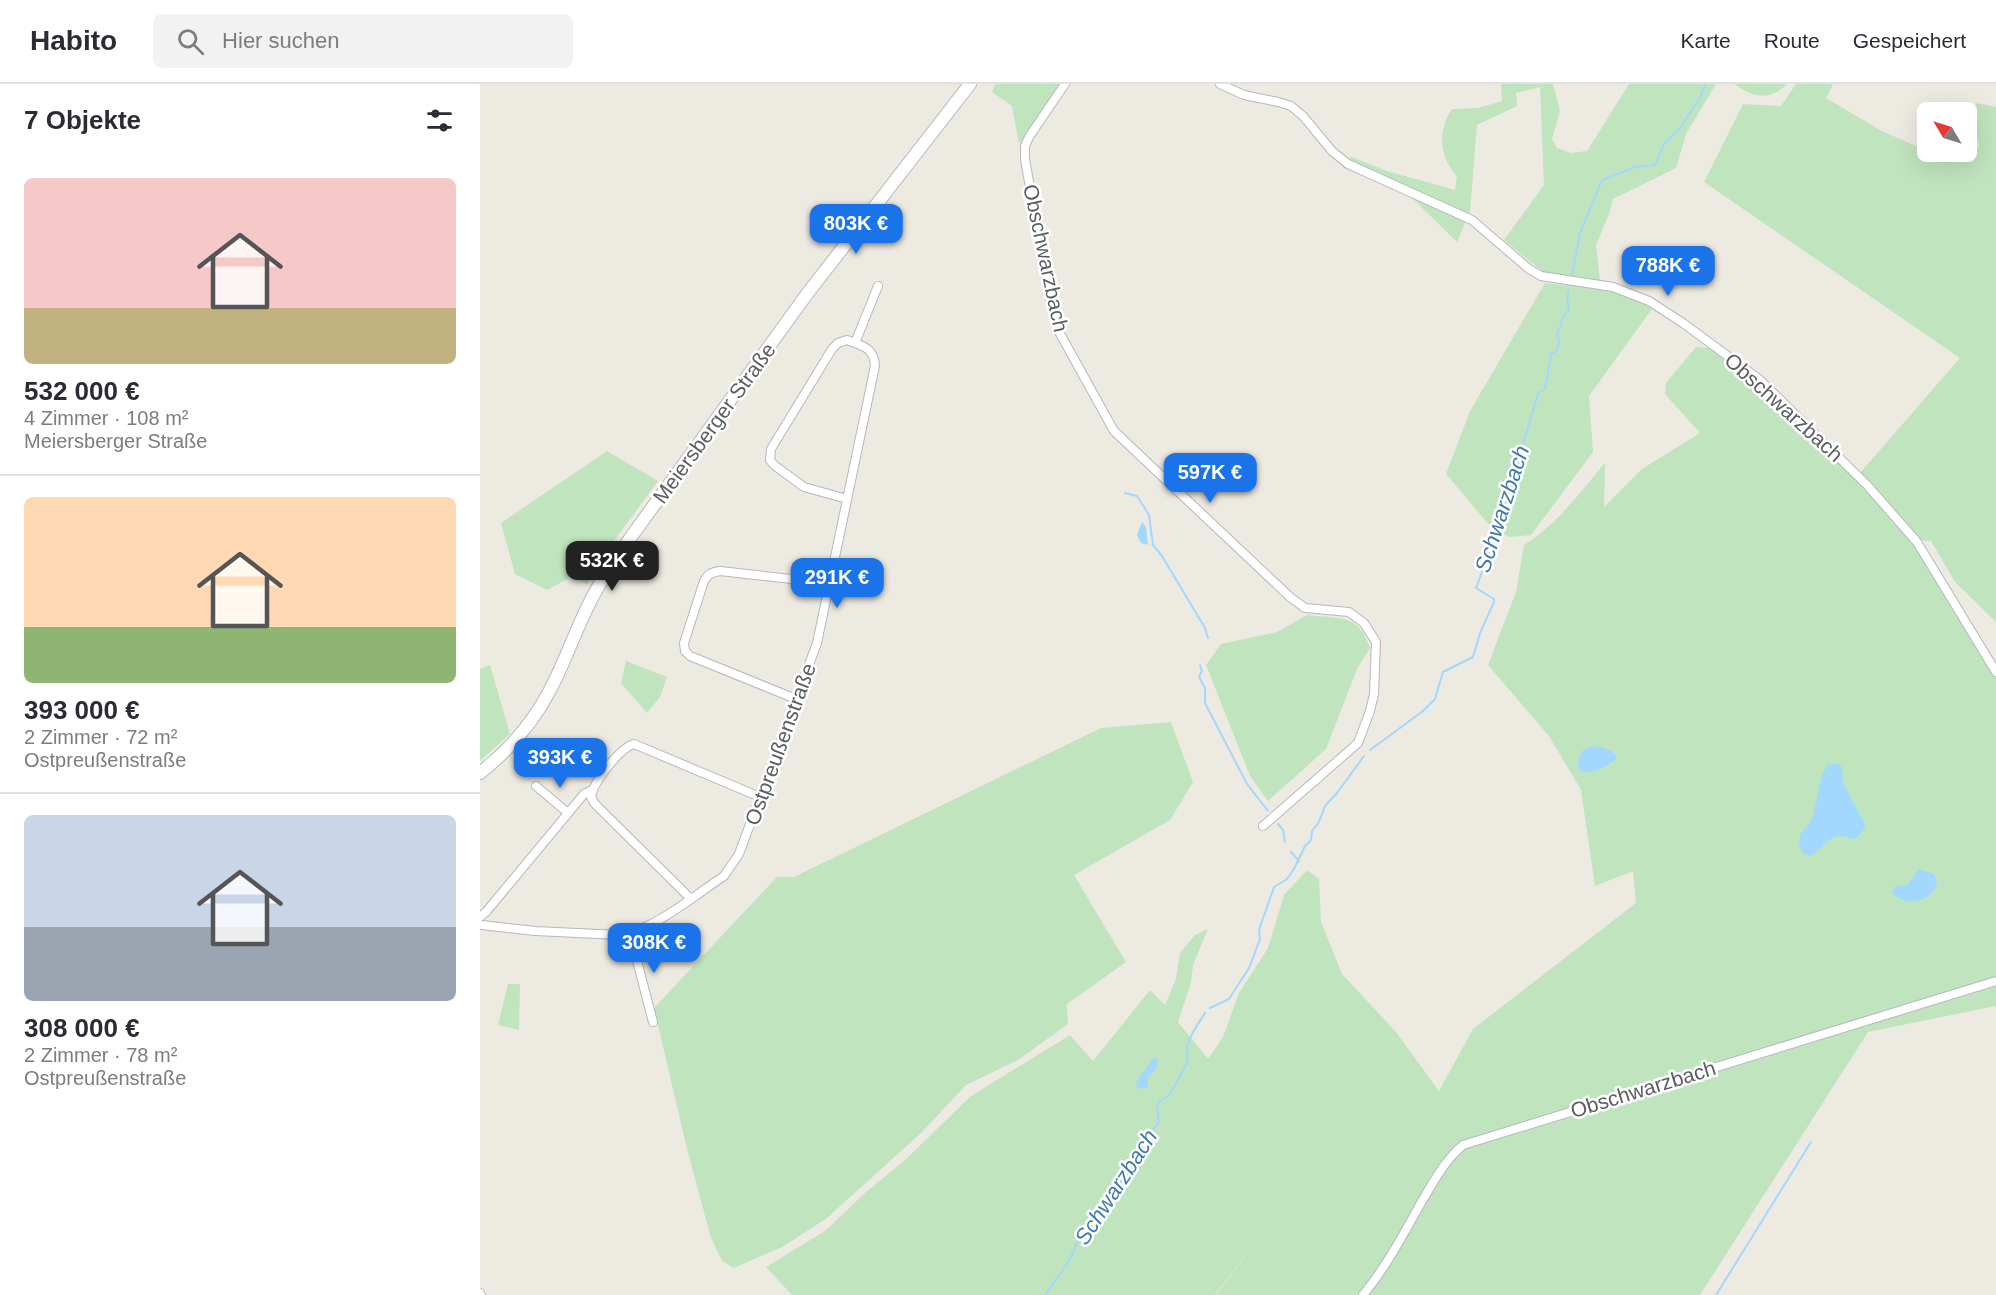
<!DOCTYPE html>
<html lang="de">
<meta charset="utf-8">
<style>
body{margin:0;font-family:Arial,sans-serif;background:#f2f2f3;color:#2b2b33;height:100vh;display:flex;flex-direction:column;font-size:22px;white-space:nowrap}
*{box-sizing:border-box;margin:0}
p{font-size:20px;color:#7c7c81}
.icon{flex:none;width:33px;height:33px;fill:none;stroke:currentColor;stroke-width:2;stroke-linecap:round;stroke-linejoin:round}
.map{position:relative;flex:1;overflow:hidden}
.panel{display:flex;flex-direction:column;background:#fff;width:480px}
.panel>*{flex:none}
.needle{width:39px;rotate:308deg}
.fabs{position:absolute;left:1437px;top:18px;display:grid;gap:12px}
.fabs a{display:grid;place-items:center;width:60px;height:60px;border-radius:9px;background:#fff;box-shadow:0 6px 24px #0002;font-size:30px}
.price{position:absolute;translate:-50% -51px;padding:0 14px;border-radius:12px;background:#1a73e8;color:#fff;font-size:20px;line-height:39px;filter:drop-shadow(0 2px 3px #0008)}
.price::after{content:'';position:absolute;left:50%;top:36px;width:18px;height:14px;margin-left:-9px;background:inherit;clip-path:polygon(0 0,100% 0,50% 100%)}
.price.current{background:#222;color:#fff}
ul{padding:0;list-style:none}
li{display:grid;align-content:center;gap:12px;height:318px;padding:0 24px}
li+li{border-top:2px solid #e1e1e2}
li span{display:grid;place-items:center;height:186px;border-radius:9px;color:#555}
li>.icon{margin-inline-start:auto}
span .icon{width:108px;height:108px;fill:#fffc;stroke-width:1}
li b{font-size:26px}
h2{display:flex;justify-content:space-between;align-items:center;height:72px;padding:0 24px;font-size:26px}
header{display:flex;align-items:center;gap:36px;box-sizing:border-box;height:84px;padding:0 30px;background:#fff;border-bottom:2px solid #e1e1e2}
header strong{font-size:28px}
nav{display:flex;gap:33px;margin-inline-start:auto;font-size:21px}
.search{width:420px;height:54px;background:#f2f2f3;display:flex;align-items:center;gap:15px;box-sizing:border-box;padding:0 21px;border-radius:9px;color:#7c7c81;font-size:22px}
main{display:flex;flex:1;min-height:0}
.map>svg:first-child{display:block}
.green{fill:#c0e4be}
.water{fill:#a2d8fd}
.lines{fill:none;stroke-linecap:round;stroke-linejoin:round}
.stream{stroke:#a2d8fd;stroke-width:2}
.minor-casing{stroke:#b4b8bc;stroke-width:10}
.secondary-casing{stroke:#b5b9be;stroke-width:14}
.minor{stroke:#fff;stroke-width:8}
.secondary{stroke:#fff;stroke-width:12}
.labels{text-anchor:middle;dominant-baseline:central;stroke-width:5;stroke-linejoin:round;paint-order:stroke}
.street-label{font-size:21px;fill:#5a5e62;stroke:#fff}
.water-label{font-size:22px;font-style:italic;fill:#4079ae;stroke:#fff}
</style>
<header>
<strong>Habito</strong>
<div class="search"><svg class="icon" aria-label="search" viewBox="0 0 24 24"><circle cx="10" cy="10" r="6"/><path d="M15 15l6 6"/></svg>Hier suchen</div>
<nav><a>Karte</a><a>Route</a><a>Gespeichert</a></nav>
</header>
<main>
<section class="panel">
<h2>7 Objekte<svg class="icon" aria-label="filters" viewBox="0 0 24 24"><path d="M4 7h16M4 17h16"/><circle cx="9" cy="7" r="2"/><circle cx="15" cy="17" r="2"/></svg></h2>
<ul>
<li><span style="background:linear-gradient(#f6c9c9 70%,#c2b280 0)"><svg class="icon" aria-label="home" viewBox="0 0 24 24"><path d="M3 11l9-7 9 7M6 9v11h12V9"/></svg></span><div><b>532 000 €</b><p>4 Zimmer · 108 m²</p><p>Meiersberger Straße</p></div></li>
<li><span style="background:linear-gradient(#ffd9b3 70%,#8fb573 0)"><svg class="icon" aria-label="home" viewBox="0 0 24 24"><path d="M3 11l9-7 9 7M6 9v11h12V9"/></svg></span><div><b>393 000 €</b><p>2 Zimmer · 72 m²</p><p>Ostpreußenstraße</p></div></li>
<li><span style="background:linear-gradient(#c9d6e8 60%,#9aa5b1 0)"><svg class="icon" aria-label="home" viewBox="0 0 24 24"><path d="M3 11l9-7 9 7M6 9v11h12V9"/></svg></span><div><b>308 000 €</b><p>2 Zimmer · 78 m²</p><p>Ostpreußenstraße</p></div></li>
</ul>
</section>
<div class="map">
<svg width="1516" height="1211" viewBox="0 0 1516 1211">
<rect width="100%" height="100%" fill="#edeae2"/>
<path class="green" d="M515,0H581L539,60L532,22L512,8Z
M1021,0H1073L1080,27L1072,55L1077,64L1091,69L1107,67L1149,0H1236L1206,50L1196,84L1133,115L1129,130L1116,161L1120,196L1063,188L1024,156L1064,101L1060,3L1036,9L1037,22L997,41L990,127L977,158L929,111L863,84L871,73L907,87L975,106L977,92C959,73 957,47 972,25L998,24L1022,17Z
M1254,0H1307C1289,18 1272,13 1254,0Z
M1316,0H1353L1346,14L1402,47L1470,77L1474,68L1488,73L1499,62L1490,35L1497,19L1516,23V538L1475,498L1451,457L1440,456L1379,390L1480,274L1224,98L1263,20L1301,22Z
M1065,199L1132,206L1155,215L1172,225L1109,312L1113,368L1051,451L1029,453L1011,443L966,390L990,327Z
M1216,263L1230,264L1280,299L1385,402L1434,461L1516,594V922L1388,948L1220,1211H736L784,1147L735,1211H312L286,1183L345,1147L386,1108L424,1077L491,1012L590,951L613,977L670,906L685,921L696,895L700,869L715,851L728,845L713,881L711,899L698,938L728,975L743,953L759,909L788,864L804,811L827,786L839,795L841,838L862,890L916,948L959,1007L993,945L1156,819L1153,787L1115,802L1101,706L1069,652L1008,581L1036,508L1044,461C1077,441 1100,408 1125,379L1124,423L1162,385L1220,349L1185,310L1186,299Z
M127,367L178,397L131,461L107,500L91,493L67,506L35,490L21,439Z
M827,531C859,535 879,529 890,564L877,585L846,665L788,717L770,692L726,581L741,560L797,548Z
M146,577L187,593L180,613L167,629L141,599Z
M10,581L30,650L0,677V585Z
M691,638L713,698L690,736L594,791L646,878L587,920L588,940L538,976L486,1001L441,1049L347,1134L304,1162L254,1184L242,1177L231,1154L207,1065L174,924L297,793H314L621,644Z
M28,900H40L39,946L18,941Z"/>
<path class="water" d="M662,438L666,443L668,461L661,459L657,451Z
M1113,662C1123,663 1133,664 1137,674C1123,688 1086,700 1102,667Z
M1348,680H1358L1362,683L1363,699L1385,740V744L1376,755C1370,755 1365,752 1360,752C1347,752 1341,768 1330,772L1322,769L1319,759L1320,751L1332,735L1342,691Z
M1439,785L1454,790L1457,799C1453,819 1425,823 1412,809L1414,803L1428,800Z
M674,973L679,976L675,987L668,993V1003L662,1005L657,1003L656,998Z"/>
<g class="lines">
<path class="stream" d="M1092,191L1100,149L1122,96L1155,83L1175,81L1184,60L1199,45L1220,14L1225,0
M645,409L657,412L669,431L673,461L682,472L725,544L728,554
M720,581L722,587L719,593L725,604V619L767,700L788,727
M890,666L943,627L955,615L963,588L993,573L1000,549L1014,518V515L996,504L1022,434L1058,309L1065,305L1071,270L1076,267L1079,259L1077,248C1084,241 1078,234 1089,226L1087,213L1089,206
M798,740L803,746L805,758
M811,768L819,777
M730,924L749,915L769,884L780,855L779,846L794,803L807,795L814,785L825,762L831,756L832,747L839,738L845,722L857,709L884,672
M565,1211L589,1177L602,1148L634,1107L660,1064L661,1059L679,1038L677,1023L679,1018L689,1011L708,978C703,959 715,945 725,929
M1236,1211L1331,1058"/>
<g class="minor-casing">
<path id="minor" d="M585,0L549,53L545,62V75L568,207L578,246L634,347L810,513L825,524L869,528L884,539L896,558L894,610L890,627L878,659L783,742
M740,0L764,11L798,18L811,22L823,32L852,67L868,80L992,136L1049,185L1061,192L1133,203L1169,217L1203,239L1280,296L1387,401L1437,458L1516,588
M375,259L398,202
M316,615L210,572L205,567L204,559L224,497C228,490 232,488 240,487L348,499
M56,702L88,729
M210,814L115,720L111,713C113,698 140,664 154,660L280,713
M0,833L6,828L104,710L112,706
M2,841L55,847L140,851C174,846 215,811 244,792L259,770L337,559L395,282C394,263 382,262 367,256L358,259L352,265L291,365L290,376L294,381L324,403L367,415
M150,850L173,938
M0,1209L1,1211
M883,1211C907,1182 924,1149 942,1117C954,1097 965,1076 983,1061L1516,897"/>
</g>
<g class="secondary-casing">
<path id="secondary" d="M0,689C29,666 53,639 70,606C85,578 95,547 110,518C121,495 137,474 151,453L327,210L490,0"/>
</g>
<use href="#minor" class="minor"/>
<use href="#secondary" class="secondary"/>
</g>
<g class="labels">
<g class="street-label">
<text transform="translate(566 174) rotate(78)">Obschwarzbach</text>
<text transform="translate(1304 323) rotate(42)">Obschwarzbach</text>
<text transform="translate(234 339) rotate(-54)">Meiersberger Straße</text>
<text transform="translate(300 660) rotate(-70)">Ostpreußenstraße</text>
<text transform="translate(1163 1005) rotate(-17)">Obschwarzbach</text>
</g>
<g class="water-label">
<text transform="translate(1022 425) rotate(-72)">Schwarzbach</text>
<text transform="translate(636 1103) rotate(-57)">Schwarzbach</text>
</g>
</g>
</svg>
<div class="fabs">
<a><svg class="needle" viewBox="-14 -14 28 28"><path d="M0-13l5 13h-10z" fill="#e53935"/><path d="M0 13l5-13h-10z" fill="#7c7c81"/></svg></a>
</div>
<b class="price" style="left:376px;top:171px">803K €</b>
<b class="price" style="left:1188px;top:213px">788K €</b>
<b class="price" style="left:730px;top:420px">597K €</b>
<b class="price current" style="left:132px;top:508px">532K €</b>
<b class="price" style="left:357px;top:525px">291K €</b>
<b class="price" style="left:80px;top:705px">393K €</b>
<b class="price" style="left:174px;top:890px">308K €</b>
</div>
</main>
